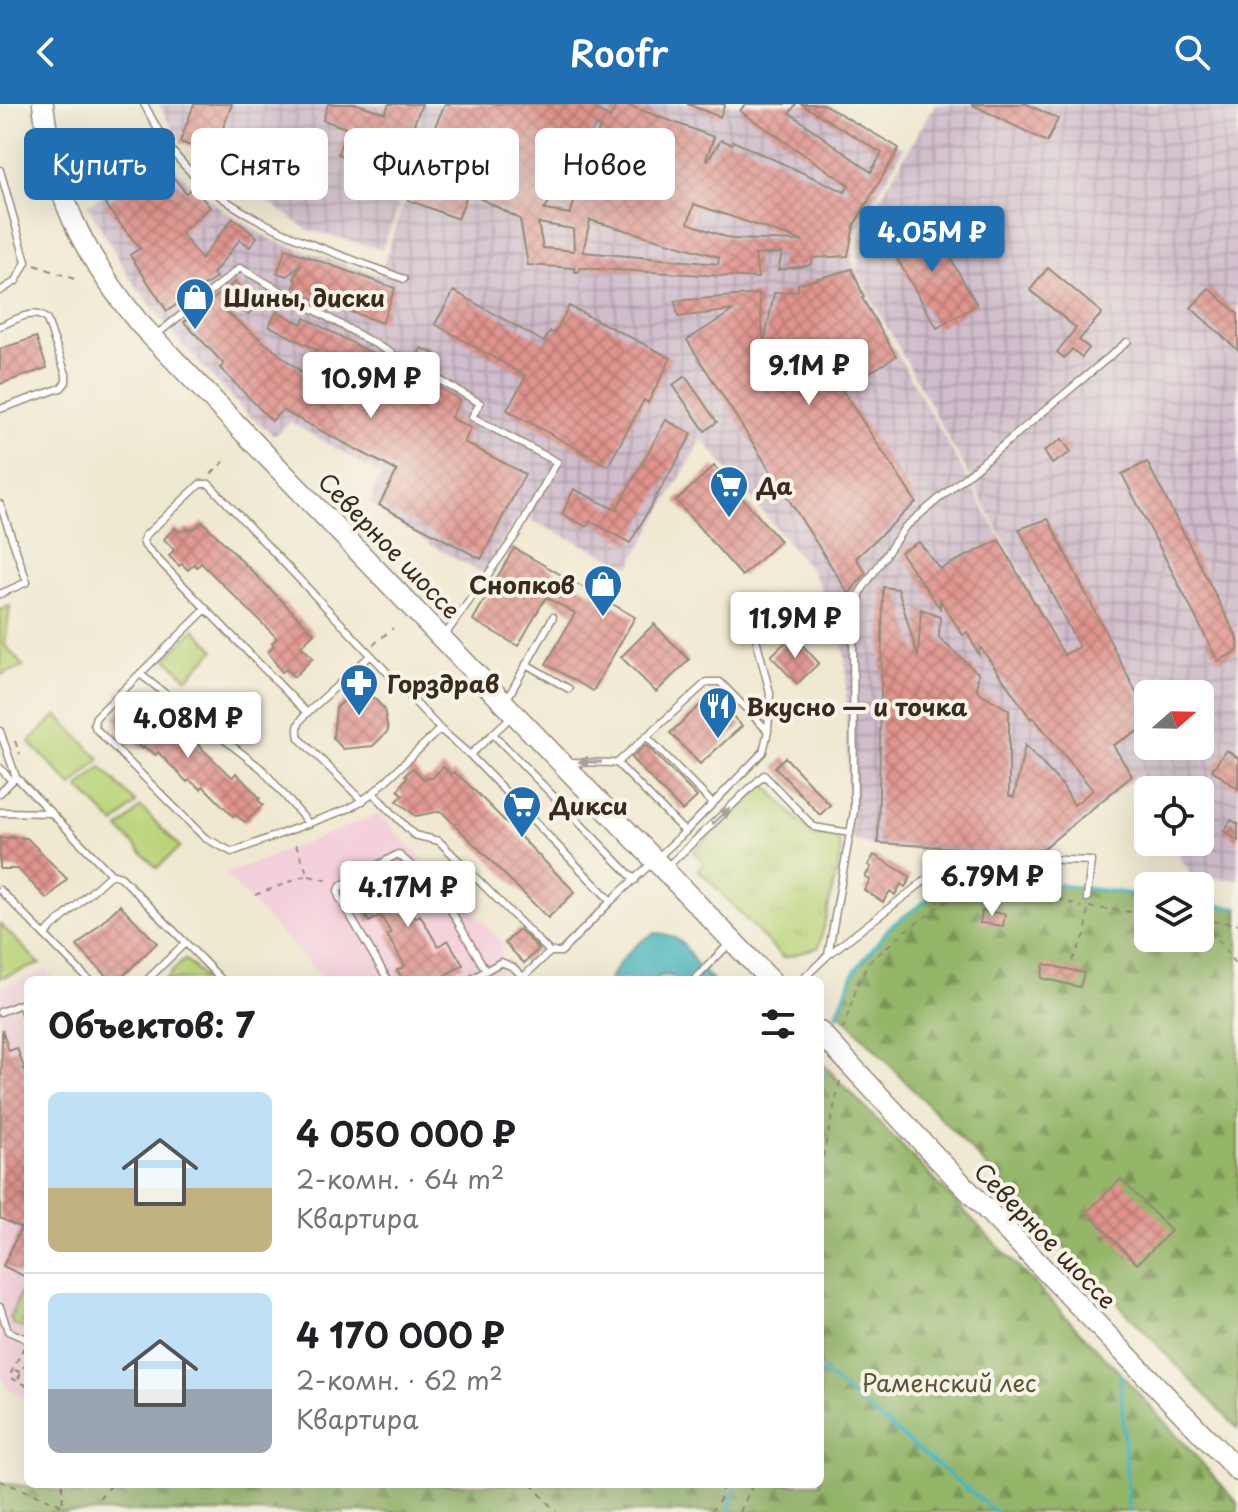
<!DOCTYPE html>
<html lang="ru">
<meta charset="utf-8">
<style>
body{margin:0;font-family:"Playpen Sans",sans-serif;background:#f6f6f6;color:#202124;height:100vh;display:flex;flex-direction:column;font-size:30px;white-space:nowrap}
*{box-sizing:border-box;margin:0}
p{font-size:26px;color:#757577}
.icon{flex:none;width:44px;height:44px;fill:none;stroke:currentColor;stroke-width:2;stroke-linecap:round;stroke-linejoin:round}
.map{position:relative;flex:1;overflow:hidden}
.side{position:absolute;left:24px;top:872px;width:800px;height:512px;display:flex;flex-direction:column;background:#fff;border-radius:12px;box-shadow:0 8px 32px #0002}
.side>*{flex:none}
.banner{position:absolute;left:24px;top:24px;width:800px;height:72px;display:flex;gap:16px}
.needle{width:52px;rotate:70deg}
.tools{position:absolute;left:1134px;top:576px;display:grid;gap:16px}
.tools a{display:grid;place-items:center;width:80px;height:80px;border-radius:12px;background:#fff;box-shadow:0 8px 32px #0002;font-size:40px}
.price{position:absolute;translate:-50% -68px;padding:0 18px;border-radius:8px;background:#fff;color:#222;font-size:26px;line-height:52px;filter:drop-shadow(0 2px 4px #0008)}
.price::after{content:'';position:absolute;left:50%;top:48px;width:24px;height:18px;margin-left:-12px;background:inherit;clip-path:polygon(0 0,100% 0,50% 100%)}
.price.current{background:#1f6fb2;color:#fff}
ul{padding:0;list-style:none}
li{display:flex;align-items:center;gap:24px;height:200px;padding:0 24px}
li+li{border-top:2px solid #e0e0e0}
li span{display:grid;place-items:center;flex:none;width:224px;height:160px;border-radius:12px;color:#555}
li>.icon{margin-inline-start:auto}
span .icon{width:96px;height:96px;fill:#fffc;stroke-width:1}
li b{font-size:34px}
h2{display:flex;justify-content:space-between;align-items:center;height:96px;padding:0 24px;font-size:34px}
.tag{padding:0 28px;border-radius:12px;background:#fff;box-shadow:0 8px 32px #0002;font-size:28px;line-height:72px}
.tag.current{background:#1f6fb2;color:#fff}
header{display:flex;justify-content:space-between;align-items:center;height:104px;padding:0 24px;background:#1f6fb2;color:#fff;font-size:36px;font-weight:600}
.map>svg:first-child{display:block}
.built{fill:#f4cfdc}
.industrial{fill:url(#industrial-grid);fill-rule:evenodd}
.grass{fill:url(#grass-tufts);stroke:#7b7f4c;stroke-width:2}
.forest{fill:url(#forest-firs);stroke:#687044;stroke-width:2}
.park{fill:#bbd479;stroke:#7b7f4c;stroke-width:2}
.water{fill:#45b5bb;stroke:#40706c;stroke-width:2}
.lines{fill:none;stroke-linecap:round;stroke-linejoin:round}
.stream{stroke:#45b5bb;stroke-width:4}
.building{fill:url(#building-cross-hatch);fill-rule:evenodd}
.lane-casing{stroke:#968a78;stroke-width:9}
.primary-casing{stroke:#968a78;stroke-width:23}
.path{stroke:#968a78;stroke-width:2;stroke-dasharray:6 6;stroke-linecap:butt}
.lane{stroke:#fff;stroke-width:6}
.primary{stroke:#fff;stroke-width:20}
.oneway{fill:#a79f9a}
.labels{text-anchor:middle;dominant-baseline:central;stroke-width:8;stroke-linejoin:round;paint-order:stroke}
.poi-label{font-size:24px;font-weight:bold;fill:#3b2a1e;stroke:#f7f3e8;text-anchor:start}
.street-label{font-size:24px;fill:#3b2a1e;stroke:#f7f3e8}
.park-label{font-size:24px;fill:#5b5435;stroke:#f7f3e8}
</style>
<header><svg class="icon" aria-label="back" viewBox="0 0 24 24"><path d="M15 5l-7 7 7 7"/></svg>Roofr<svg class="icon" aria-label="search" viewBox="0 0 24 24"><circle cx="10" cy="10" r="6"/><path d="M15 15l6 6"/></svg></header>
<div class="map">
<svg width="1238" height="1408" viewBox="0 0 1238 1408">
<defs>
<pattern id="industrial-grid" width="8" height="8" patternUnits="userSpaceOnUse" patternTransform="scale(2)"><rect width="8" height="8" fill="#d0bdcc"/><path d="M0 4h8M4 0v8" fill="none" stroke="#aa9aa5"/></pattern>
<pattern id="grass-tufts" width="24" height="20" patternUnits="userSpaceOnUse" patternTransform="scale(2)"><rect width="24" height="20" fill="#bbd479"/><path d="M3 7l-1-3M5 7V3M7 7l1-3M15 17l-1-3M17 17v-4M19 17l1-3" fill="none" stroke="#a2b668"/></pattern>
<pattern id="forest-firs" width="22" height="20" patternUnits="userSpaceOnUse" patternTransform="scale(2)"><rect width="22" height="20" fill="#94b669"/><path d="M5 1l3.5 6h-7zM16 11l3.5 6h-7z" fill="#7a9456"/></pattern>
<pattern id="building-cross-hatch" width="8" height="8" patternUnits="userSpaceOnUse" patternTransform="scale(2)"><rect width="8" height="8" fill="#e0948d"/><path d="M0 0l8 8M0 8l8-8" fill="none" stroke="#b77973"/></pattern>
</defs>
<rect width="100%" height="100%" fill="#f7f3e8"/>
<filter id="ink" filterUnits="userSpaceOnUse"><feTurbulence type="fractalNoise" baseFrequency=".0125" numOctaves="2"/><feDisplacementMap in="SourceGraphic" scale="16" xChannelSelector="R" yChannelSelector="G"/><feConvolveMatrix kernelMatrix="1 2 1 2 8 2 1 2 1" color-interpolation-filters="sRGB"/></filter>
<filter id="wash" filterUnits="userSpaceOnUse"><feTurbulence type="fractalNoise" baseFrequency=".006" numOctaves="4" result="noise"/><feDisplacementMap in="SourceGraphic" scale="32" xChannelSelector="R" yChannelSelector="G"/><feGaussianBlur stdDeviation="1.8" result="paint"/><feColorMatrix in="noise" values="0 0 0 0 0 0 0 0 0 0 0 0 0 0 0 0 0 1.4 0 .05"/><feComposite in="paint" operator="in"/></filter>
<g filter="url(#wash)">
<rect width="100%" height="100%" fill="#f0e9d1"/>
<path class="built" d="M379,710L503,839L499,868L485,876H325L225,770Z
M46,866L55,876H28V1294L6,1284L0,1267V884Z"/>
<path class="industrial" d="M159,0H441L382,145L308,126L177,33Z
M442,0H827L904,44L857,126L852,152L855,167L890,237L1102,614L857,168L860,128L935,0H1238V775L1192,774L1172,738H1200V686H1148V695L1135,672L1042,752L873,742L845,733L848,713L846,563L839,516L810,465L702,335L630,462L519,411L482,469L431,441L370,399L381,371L291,318L274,331L244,307L180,238L131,176L87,101L162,50L192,81L226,108L270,135L380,172L403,100ZM1148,590H1200V642H1148Z"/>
<path class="grass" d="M765,680L813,733L829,730L839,737L841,749L819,843L783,854L698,765L704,759L693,748Z
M27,1174L28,1204L21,1218L28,1222V1227L13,1220L10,1213Z"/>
<path class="forest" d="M983,772L1148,792V834H1200V799L1238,804V1325L838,907L854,868L890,823L949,780Z
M820,957L1120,1269L1238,1399V1408H0V1379L74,1388L82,1380H820Z"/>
<path class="park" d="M10,502L5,541L24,563L0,571V506Z
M195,525L215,546L187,574L166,554Z
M57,611L100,655L72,682L29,638Z
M101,663L136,699L115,720L79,684Z
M141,703L180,743L157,764L119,725Z
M0,820L40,860L0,874Z
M185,855L206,876H164Z"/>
<path class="water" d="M656,829C695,832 685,861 714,876H678L669,872H660L656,876H609C620,856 635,838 656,829Z"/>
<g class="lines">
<path class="stream" d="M1200,799L1238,804
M835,915L854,868L890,823L949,780L983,772L1148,792
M820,986L824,969
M820,1266L996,1408
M1120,1269L1129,1408
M728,1408L737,1380"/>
</g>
<g id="blocks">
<path class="building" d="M194,0H232L213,50L180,38Z
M328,0H357L385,9L389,0H422L414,20L433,27L445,0H588L610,14L617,0H625L714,33L706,55L708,56L721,36L732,40L733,37L845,88L849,81L740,7L745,0H796L790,9L871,68L882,49L801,0H823L899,44L854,121L848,152L813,154L810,161L778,166L782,149L755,151L758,174L580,164L579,168H575V164L528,161L520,115L468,88L458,115L408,96L412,84L363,65L365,59L338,50L346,24L323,16ZM596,21L600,23L570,110L544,106ZM694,100L803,137L731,135L688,119ZM590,116L719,153L718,160L583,148ZM538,119L573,125L574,147L543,144Z
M687,0H725L720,13Z
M971,0H1027L1058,15L1047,38Z
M160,57L186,89L193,83L210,103L181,129L201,155L233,114L257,133L250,143L240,135L213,170L216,174L167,207L130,151L140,144L105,101Z
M928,115L977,201L937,224L888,139Z
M286,145L395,184L382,219L293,187L297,176L294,175L302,159L288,172L277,169Z
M1048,164L1102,209L1079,236L1089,244L1082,253L1072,245L1064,254L1057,248L1076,224L1030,186Z
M852,165L864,193L862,194L896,252L842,286L916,398L856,454L866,469L849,490L687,236L734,206L678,213L675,197L759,190L764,240L774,189L798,187V180Z
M235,178L258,202L248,210L224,198L220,203L304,270L317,246L269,222L277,207L301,220L305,214L410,269L411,267L460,296L451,314L471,324L464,338L525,370L481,455L379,401L397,367L282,306L272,317L220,264L224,260L184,218Z
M1209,184L1238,210V246L1191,204Z
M454,187L544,238L550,227L554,230L569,202L671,254L648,299L644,296L608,362L507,306L526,272L435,220Z
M36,233L47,264L0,280V245Z
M421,244L436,250L430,264L416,256Z
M685,272L717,318L705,327L673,281Z
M666,316L692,330L630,439L590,417L587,423L562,410L574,385L616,406Z
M1062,335L1071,348L1052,360L1044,347Z
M1147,358L1238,535V547L1218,557L1122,370Z
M714,362L780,437L742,472L676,397Z
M1048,415L1148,612V622L1113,641L1132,672L1038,749L878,739L883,483L898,485L918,554L921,505L940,513L939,534L978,569L977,587L1009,606V692L1014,693L1025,641L1063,682L1074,701L1093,686L1033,613L1031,615L980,543L979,551L967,528L963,531L940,496V504L900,448L919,438L940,465L999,436L1064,551L1079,543L1019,425Z
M203,418L314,529L301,542L313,554L294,573L286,565L282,568L268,548L274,542L272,539L277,534L201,459L197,463L194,460L188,466L182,460L179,462L169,452L174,446L164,435L175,424L179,428L197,423Z
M514,444L635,513L593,587L546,560L575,509L546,493L518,542L473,516Z
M654,520L689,556L656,588L621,553Z
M793,531L819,559L797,580L771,552Z
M352,589L374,594L384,605L388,627L373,642L343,645L333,634L336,604Z
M712,590L742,622L700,660L670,629Z
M132,595L144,604L146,601L176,631L183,633L188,638L191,634L226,668L233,673L236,669L260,694L258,696L263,701L245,718L234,710L233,712L203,682L201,685L189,676L187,678L158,648L156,651L144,643L142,645L117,620L119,618L114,613Z
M646,641L697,693L682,707L631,654Z
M1226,646L1238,654V685L1212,666Z
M785,653L830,701L820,711L775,663Z
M443,663L451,671L454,668L468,680L575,788L548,814L441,707L416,712L397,697L403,691L398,686L407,673L405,671L413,664L423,675L432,674Z
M1231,716L1238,720V737L1224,727Z
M0,734H27L67,775L47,795L18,765H0Z
M874,751L911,773L905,783L901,780L895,791L890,787L883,798L864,786L870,776L865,773L871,763L868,761Z
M405,763L420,788L406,797L416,814L420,811L438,842L448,836L463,861L437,876H403L397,866L405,862L387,831L391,829L380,811L369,818L354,793Z
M120,801L157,839L119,876H110L77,842Z
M982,807L1005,810L1003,822L980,819Z
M519,825L539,845L524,859L505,839Z
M1044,860L1084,869L1080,883L1041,874Z
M2,925L9,947L17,944L28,976V1091L23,1092L28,1106V1174L3,1162L21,1124L0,1114Z
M1121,1075L1171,1127L1137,1160L1087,1108Z"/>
</g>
</g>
<g filter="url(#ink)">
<use href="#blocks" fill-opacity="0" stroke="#968a78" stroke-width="2"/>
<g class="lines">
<g class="lane-casing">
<path id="lane" d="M144,0C152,14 159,30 169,43C223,117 323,143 404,175
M0,66L26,158L16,177L0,187
M0,222C15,216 35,203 47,216L66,270V278L61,284L0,305
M156,231L240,164L480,299L472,313L557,358L516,431L445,531
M0,400L27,478L0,490
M206,505L96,613L94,619L96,625L205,734L232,748L350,704L373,689
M526,560L569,585
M140,570L262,665L309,720
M507,595L553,513
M307,609L145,442L143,437L145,432L200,380H209L371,551
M0,627L16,673
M768,627L770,589L751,515L790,511L839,525L853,523
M493,630L635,776
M646,632L713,700
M470,651L512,612
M567,658L617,659L707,578H720L768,627L763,648L685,728L611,797L561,848H550L439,737L414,731L373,689L440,625L470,651L611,797
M617,659L685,728
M0,664L12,677
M0,689L16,673L111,770L121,773L222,876
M363,697L299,634C296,622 299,618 307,609L371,551L440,625
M0,708L52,709
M667,763L764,671L814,723L850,729
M0,786L89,876
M45,830L111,770
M828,851L949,758L963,752L1091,757L1087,794
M147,876L185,839
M388,876L339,793L338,786L342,781L398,750L438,784L486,867
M470,876L501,858L513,863L523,873L550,848
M694,876L731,838
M802,876L828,851L854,707L853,523L861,487L905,423L1127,238
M0,908L21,900L28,920
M0,1203L8,1227L28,1236"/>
</g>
<g class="primary-casing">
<path id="primary" d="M43,0C54,92 81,147 139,219L770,876
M820,928L936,1053L1238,1367"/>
</g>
<path class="path" d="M35,161L74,175
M211,370L228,354
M373,541L393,524
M15,637L20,650
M309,772L330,777
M255,791L308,771L294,736
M1089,803L1148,810
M1200,816L1238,820
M1203,816L1238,864
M1072,857L1086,829L1088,803
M843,926L858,879L869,858L905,827L944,799L980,781L1039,788L1082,803
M820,1065L840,977
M24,1243L9,1273L28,1282
M15,1266L28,1272
M18,1275L28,1255
M0,1377L59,1400L70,1408
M62,1380L63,1408
M531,1380L556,1408
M99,1394L113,1380
M341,1408H342
M711,1408L720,1395L723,1380
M740,1408L753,1380"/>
<use href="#lane" class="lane"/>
<use href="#primary" class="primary"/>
</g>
<defs><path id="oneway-solid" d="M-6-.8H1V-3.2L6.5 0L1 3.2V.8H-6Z" transform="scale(2)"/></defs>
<g class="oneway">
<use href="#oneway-solid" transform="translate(590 658) rotate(-179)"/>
<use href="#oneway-solid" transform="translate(721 712) rotate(-43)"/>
</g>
</g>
<defs>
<g id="shop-pin" transform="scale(2)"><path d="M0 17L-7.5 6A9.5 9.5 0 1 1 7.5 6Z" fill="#1f6fb2" stroke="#f7f3e8"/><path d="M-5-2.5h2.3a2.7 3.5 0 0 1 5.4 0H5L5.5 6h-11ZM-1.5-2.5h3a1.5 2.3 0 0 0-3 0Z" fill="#fff"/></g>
<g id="supermarket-pin" transform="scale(2)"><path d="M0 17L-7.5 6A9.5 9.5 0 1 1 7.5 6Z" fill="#1f6fb2" stroke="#f7f3e8"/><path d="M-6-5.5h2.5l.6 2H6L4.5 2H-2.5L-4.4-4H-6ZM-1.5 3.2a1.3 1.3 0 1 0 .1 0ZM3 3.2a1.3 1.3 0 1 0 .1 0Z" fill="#fff"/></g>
<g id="pharmacy-pin" transform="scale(2)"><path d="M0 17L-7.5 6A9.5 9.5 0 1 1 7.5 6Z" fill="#1f6fb2" stroke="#f7f3e8"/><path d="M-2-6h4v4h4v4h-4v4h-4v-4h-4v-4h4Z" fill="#fff"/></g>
<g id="restaurant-pin" transform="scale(2)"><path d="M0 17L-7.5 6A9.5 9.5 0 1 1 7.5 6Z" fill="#1f6fb2" stroke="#f7f3e8"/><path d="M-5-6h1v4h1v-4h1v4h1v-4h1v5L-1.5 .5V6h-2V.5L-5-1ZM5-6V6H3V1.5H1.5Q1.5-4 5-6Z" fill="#fff"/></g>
</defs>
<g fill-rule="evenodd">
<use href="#shop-pin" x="195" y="193"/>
<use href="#supermarket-pin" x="729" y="381"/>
<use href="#shop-pin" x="603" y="480"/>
<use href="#pharmacy-pin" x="359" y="579"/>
<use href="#restaurant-pin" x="718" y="602"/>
<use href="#supermarket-pin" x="522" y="701"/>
</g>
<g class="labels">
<g class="poi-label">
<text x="223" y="193">Шины, диски</text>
<text x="757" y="381">Да</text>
<text x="575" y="480" text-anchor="end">Снопков</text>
<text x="387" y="579">Горздрав</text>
<text x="746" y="602">Вкусно — и точка</text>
<text x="550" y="701">Дикси</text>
</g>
<g class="street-label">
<text transform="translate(390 441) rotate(46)">Северное шоссе</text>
<text transform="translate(1046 1131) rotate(46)">Северное шоссе</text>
</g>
<g class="park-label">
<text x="949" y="1278">Раменский лес</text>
</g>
</g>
</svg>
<div class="tools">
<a><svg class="needle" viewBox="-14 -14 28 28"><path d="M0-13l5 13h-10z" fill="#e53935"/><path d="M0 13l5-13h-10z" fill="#757577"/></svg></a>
<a><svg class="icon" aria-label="locate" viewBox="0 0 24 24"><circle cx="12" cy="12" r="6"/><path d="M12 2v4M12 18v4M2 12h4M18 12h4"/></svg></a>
<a><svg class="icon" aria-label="layers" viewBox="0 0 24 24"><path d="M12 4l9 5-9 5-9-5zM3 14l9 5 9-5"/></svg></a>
</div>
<b class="price current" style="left:932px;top:170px">4.05M ₽</b>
<b class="price" style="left:809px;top:303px">9.1M ₽</b>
<b class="price" style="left:371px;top:316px">10.9M ₽</b>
<b class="price" style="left:795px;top:556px">11.9M ₽</b>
<b class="price" style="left:188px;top:656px">4.08M ₽</b>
<b class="price" style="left:992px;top:814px">6.79M ₽</b>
<b class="price" style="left:408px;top:825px">4.17M ₽</b>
<div class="banner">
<a class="tag current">Купить</a>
<a class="tag">Снять</a>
<a class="tag">Фильтры</a>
<a class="tag">Новое</a>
</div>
<section class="side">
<h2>Объектов: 7<svg class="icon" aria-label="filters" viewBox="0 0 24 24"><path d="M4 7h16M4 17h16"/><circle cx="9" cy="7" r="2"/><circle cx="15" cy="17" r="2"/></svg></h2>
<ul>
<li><span style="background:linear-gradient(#bfe0f5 60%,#c2b280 0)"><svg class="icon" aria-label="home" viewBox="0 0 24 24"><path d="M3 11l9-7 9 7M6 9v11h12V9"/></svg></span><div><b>4 050 000 ₽</b><p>2-комн. · 64 m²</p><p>Квартира</p></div></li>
<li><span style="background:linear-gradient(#bfe0f5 60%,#9aa5b1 0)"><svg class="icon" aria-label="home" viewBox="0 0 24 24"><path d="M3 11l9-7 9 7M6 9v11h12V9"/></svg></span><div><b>4 170 000 ₽</b><p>2-комн. · 62 m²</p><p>Квартира</p></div></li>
</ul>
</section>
</div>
